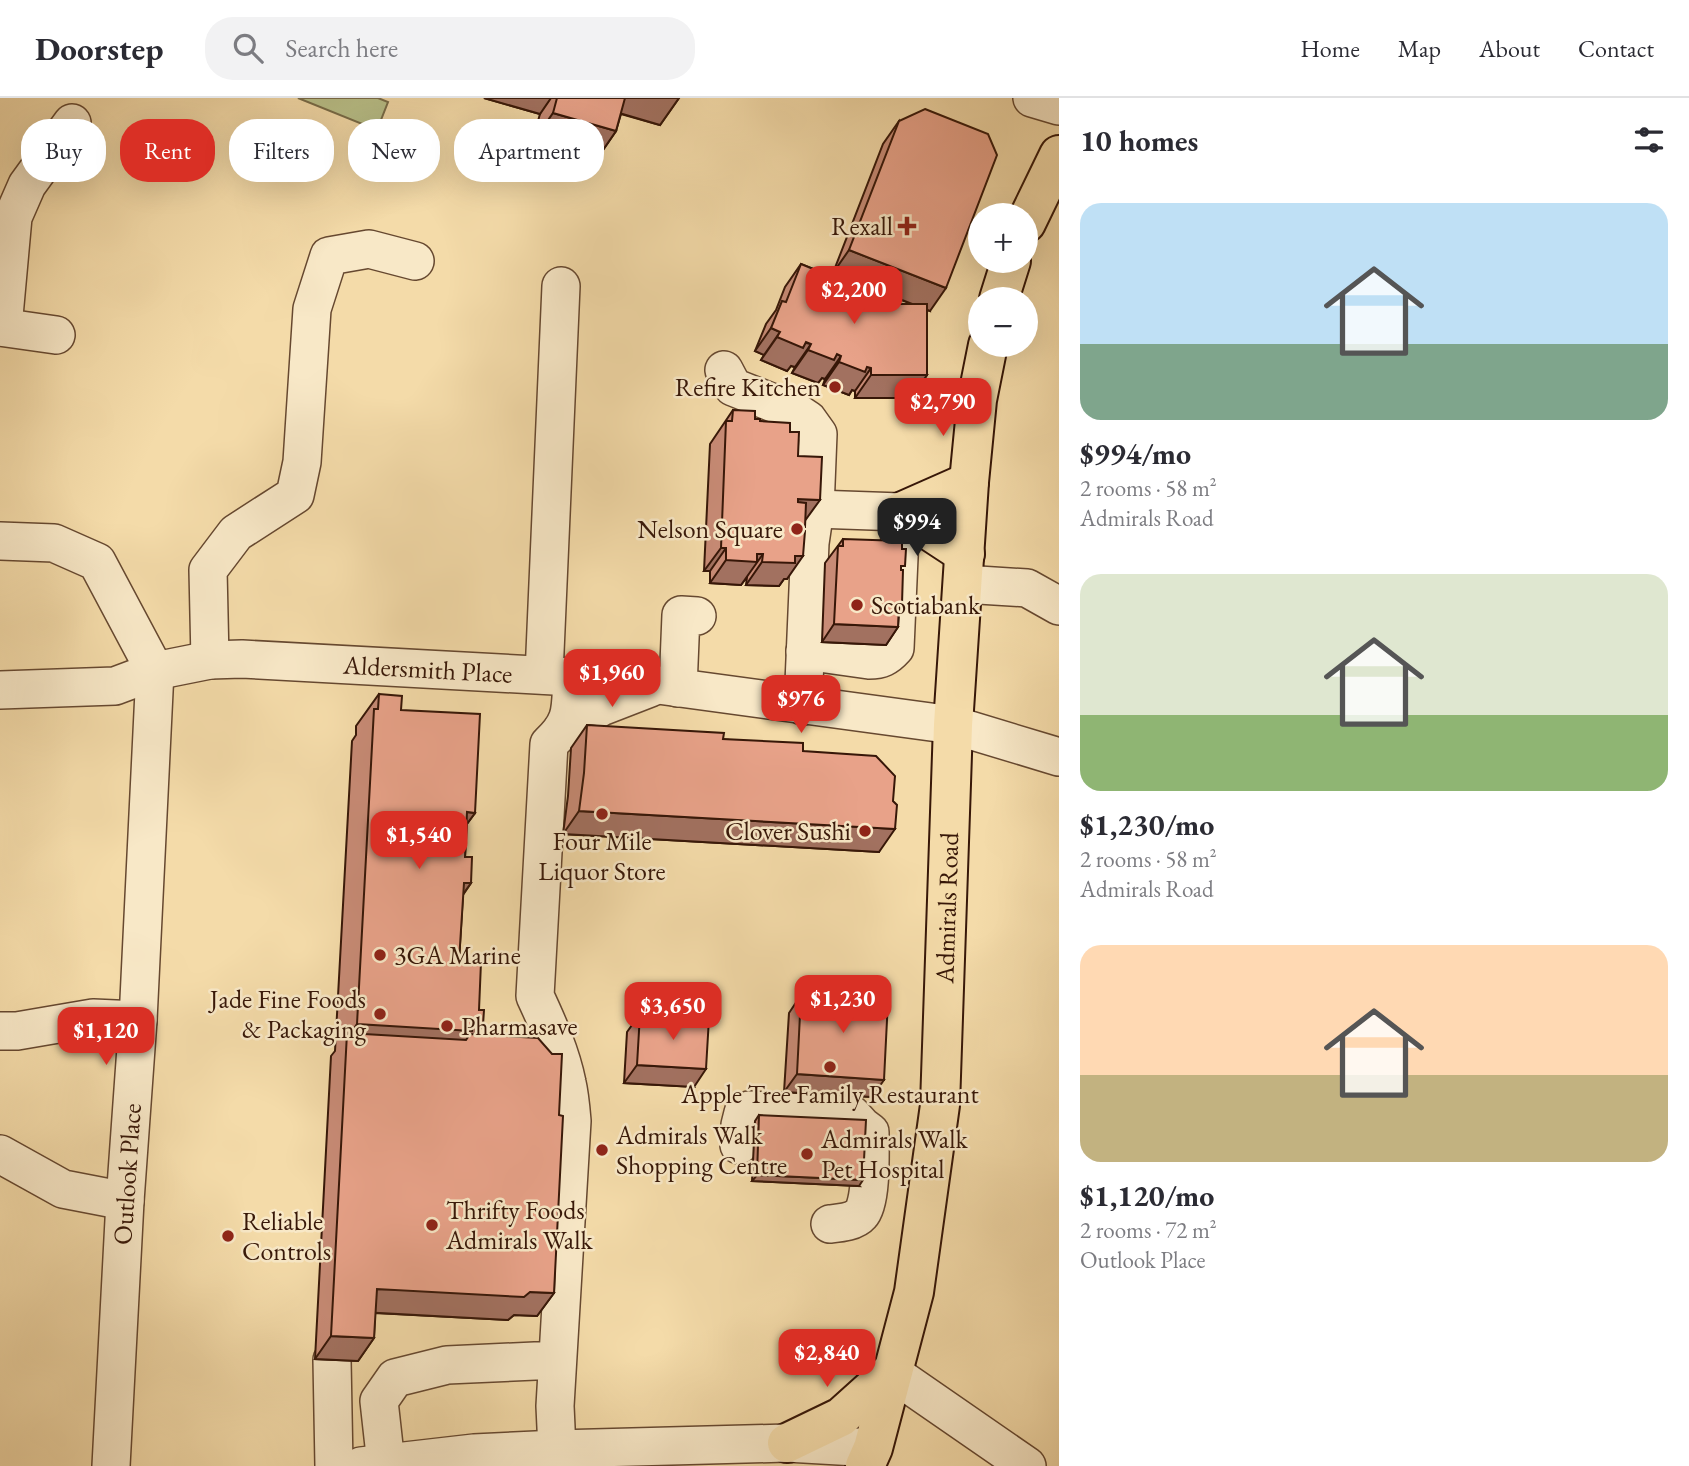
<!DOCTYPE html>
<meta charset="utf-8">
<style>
body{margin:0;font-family:"EB Garamond",serif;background:#f2f2f3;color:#2b2b33;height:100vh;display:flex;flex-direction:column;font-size:26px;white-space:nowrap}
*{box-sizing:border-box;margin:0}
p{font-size:23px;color:#7c7c81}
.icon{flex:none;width:38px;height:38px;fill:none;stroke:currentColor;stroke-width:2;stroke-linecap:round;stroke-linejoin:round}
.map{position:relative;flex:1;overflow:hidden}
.sheet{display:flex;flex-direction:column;background:#fff;width:630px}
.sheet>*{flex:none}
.hud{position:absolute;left:21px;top:21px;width:665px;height:63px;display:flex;gap:14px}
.fabs{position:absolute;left:968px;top:105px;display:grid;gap:14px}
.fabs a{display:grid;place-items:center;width:70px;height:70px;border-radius:50%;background:#fff;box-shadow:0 7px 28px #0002;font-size:35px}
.price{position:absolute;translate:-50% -60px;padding:0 16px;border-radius:14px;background:#d93025;color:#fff;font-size:23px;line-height:46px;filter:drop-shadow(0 2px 4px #0008)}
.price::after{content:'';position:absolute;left:50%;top:42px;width:21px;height:16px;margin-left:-10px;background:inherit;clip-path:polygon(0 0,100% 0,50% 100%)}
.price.selected{background:#222;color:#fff}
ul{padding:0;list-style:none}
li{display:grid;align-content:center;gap:14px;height:371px;padding:0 21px}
li span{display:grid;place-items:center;height:217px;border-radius:21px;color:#555}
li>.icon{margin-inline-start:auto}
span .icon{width:126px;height:126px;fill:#fffc;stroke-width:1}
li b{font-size:30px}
h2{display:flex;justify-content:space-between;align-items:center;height:84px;padding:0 21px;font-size:30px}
.tag{padding:0 24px;border-radius:28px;background:#fff;box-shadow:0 7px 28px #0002;font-size:24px;line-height:63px}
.tag.selected{background:#d93025;color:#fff}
header{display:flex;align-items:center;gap:42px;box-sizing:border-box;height:98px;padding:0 35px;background:#fff;border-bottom:2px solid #e1e1e2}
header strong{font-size:33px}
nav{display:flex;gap:38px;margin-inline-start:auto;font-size:24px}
.search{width:490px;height:63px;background:#f2f2f3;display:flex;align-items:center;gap:18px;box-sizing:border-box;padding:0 24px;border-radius:28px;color:#7c7c81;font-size:26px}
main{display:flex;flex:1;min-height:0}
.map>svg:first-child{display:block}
.green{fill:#b9c18a;stroke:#786c49;stroke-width:2}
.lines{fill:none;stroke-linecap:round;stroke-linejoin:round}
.minor-casing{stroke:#664830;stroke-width:40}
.major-casing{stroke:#371708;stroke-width:42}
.minor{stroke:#f8e8c7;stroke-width:37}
.major{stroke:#f4dba9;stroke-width:38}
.wall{fill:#c88b76;stroke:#371708;stroke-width:2}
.shaded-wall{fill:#a27160;stroke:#371708;stroke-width:2}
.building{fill:#e8a289;stroke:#371708;stroke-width:2}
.poi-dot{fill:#8f2418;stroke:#f8e8c7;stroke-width:2.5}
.labels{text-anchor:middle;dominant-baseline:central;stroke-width:5;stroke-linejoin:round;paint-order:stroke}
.poi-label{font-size:26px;fill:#371708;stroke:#f8e8c7;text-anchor:start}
.street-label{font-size:26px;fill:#371708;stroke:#f8e8c7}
</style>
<header>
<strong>Doorstep</strong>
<div class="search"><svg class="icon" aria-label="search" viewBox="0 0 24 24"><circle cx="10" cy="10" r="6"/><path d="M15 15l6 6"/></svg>Search here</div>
<nav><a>Home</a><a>Map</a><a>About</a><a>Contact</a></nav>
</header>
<main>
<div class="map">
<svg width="1059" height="1368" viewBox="0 0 1059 1368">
<rect width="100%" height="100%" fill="#f4dba9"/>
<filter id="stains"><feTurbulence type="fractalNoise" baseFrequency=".00286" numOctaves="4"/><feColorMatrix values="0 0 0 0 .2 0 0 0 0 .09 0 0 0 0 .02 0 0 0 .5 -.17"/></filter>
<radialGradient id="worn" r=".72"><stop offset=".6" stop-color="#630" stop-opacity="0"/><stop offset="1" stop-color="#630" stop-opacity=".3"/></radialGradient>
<path class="green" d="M298,0H378L388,4L377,32Z"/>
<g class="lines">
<g class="minor-casing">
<g id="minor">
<path d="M1032,0L1059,8"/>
<path d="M0,229L56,237"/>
<path d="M3,229L13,119L27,87L72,25"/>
<path d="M724,272L733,289L796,314L808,322L818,336L815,411L810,445L803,608"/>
<path d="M0,443L54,445L97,464L155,573L138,922L125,1103L111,1368"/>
<path d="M963,486L1027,490L1059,508"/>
<path d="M805,553L869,562C881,562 887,559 895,550L901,414L815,411"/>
<path d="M210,562L208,472L236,435L295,397L302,364L312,211L329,158L369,151L415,163"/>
<path d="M544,577L561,188"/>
<path d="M678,590L681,517L697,518"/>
<path id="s1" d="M0,592L115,588L155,573L210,562L242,561L572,579L658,587L953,627L1059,659"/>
<path d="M562,632L601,609L650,590"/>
<path d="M0,933H17L93,920L138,922"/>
<path d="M739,1047L740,1027L743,1015L749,1012L852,1017L862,1028L870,1034C870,1051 872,1105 861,1116C854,1124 840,1125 830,1126"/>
<path d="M0,1056L63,1091L125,1103"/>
<path d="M332,1262L334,1368"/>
<path d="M891,1274L1027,1368"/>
<path d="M557,1351L555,1308L572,1023C571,1011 570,998 567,985C561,955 548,926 535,898L549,646C574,623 570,610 572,579"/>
<path d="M386,1366L379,1303L395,1280L447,1267L535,1263H557"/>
<path d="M361,1368L474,1355L557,1351L787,1345L873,1350"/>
</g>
</g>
<g class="major-casing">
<g id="major">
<path d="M1026,125L1059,57"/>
<path d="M999,201L1011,163"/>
<path d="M901,414L965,456"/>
<path d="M901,414L969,384"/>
<path d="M787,1345L841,1319L891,1274"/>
<path id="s2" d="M865,1368L873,1350L914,1194L940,1007L953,627L969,384L977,302L988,247"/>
</g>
</g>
<use href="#minor" class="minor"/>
<use href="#major" class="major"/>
</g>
<path class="wall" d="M484,0H679L660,27L621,16L616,33L594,65L531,47L540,16Z
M899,23L930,213L927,212V277L911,300H855V293L852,292L849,297L823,287L825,281L822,280L818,285L792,275L795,269L791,268L787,273L761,262L764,257L755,253L766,226L776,212L785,189L801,166L899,206H912L833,175L883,46Z
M733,312L790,334L798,358L805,423L787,481H784L779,488L746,487L747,479L741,487L710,485V473H704L710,346Z
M843,441L902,472L898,529L886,547L822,544L825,465Z
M379,596L401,612L475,715L467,726L465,759L471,785L463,797L459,863L483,927L477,936L559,1017L554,1195L537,1218L514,1217L508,1222L375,1215L374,1240L358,1263L315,1261L331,958L335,953L352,643L356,637V628Z
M587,627L723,641L803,653L893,703L879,754L563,736L568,698L571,650Z
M826,890L864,901L872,999L784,994L789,915L801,897L820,898Z
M640,916L694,989L624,985L627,934Z
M759,1017L859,1088L752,1083L755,1023Z"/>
<path class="shaded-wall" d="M484,0H551L540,16Z
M617,0H679L660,27L609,12Z
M553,15L616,33L594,65L531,47Z
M849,152L946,190L930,213L833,175Z
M771,230L780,234L764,257L755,253Z
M777,239L811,246L795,269L791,268L787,273L761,262Z
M808,252L837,256L841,258L825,281L822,280L818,285L792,275Z
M839,264L867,269L871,270L855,293L852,292L849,297L823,287Z
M871,277H927L911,300H855Z
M798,401L820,402L804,424H782Z
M721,450H726L710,473H704Z
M757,456H763L741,487L710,485L726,462Z
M795,458H803L787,481H784L779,488L746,487L762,464Z
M834,526L898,529L886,547L822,544Z
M579,713L895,731L879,754L563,736Z
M467,714L475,715L452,746Z
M464,785H471L448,817Z
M357,926H473L483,927L461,959L347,941Z
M637,967L706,971L694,989L624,985Z
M797,976L884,982L872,999L784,994Z
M757,1077L863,1082L859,1088L752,1083Z
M377,1191L530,1194L554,1195L537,1218L514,1217L508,1222L361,1214Z
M331,1238L374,1240L358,1263L315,1261Z"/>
<path class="building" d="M557,0H625L616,33L553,15Z
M925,11L988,36L997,57L946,190L849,152L899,23Z
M801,166L899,206H927V277H871V270L867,269L865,274L839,264L841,258L837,256L834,262L808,252L811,246L806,244L803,250L777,239L780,234L771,230L782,203L786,204Z
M733,312L755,313V321H760V323L790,325V334H799L798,358L822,359L820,402L798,401V404L806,405L805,429H797V432L805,433L803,458H795V465L762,464L763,456H757V464L726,462V450H721L726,323H732Z
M843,441L902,443V451H906L905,468H901V472H903L902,506H899L898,529L834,526L838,448H843Z
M379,596L402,598L401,612L480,616L475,715L467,714L465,759H472L471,785H464L459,863L481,864L479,912H484L483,927L473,926L472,933L357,926L374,611H378Z
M587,627L724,635L723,641L803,645V653L876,658L895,678L893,703L897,707L895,731L579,713L584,675Z
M826,890L864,892V901L888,902L884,982L797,976L801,897L826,898Z
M640,916L709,920L706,971L637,967Z
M347,935L466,942L470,936L538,940L552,956H562L559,1017L563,1018L554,1195L530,1194L524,1199L377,1191L374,1240L331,1238Z
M759,1017L866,1022L863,1082L757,1077Z"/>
<g class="poi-dot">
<path d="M903.5 117.5h7v7h7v7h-7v7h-7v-7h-7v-7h7z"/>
<circle cx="835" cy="289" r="7"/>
<circle cx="797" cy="431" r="7"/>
<circle cx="857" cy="507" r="7"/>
<circle cx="602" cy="716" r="7"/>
<circle cx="865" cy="733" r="7"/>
<circle cx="380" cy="857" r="7"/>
<circle cx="380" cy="916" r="7"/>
<circle cx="447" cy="928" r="7"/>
<circle cx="830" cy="969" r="7"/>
<circle cx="602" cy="1052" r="7"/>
<circle cx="807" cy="1056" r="7"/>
<circle cx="432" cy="1127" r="7"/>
<circle cx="228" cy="1138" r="7"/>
</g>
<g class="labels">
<g class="poi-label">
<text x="893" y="128" text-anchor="end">Rexall</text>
<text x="821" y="289" text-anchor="end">Refire Kitchen</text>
<text x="783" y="431" text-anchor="end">Nelson Square</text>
<text x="871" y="507">Scotiabank</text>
<text x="851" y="733" text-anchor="end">Clover Sushi</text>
<text x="602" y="743" text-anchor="middle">Four Mile<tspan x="602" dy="30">Liquor Store</tspan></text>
<text x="394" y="857">3GA Marine</text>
<text x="366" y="901" text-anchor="end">Jade Fine Foods<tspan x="366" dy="30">&amp; Packaging</tspan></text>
<text x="461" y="928">Pharmasave</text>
<text x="830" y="996" text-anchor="middle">Apple Tree Family Restaurant</text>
<text x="616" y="1037">Admirals Walk<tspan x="616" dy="30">Shopping Centre</tspan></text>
<text x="821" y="1041">Admirals Walk<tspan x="821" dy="30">Pet Hospital</tspan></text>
<text x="446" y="1112">Thrifty Foods<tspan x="446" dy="30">Admirals Walk</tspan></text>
<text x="242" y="1123">Reliable<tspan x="242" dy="30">Controls</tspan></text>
</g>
<g class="street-label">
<text stroke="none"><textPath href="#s1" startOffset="432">Aldersmith Place</textPath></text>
<text stroke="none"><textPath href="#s2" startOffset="567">Admirals Road</textPath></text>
<text transform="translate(127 1076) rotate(-86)">Outlook Place</text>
</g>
</g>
<rect width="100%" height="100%" filter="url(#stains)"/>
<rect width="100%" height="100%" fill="url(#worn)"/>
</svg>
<div class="fabs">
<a>+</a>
<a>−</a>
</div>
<b class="price" style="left:854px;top:228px">$2,200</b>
<b class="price" style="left:943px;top:340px">$2,790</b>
<b class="price selected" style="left:917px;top:460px">$994</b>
<b class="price" style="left:612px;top:611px">$1,960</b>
<b class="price" style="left:801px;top:637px">$976</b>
<b class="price" style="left:419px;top:773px">$1,540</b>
<b class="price" style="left:843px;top:937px">$1,230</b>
<b class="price" style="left:673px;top:944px">$3,650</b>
<b class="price" style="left:106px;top:969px">$1,120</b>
<b class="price" style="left:827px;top:1291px">$2,840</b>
<div class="hud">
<a class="tag">Buy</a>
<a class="tag selected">Rent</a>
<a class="tag">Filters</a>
<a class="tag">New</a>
<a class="tag">Apartment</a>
</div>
</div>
<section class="sheet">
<h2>10 homes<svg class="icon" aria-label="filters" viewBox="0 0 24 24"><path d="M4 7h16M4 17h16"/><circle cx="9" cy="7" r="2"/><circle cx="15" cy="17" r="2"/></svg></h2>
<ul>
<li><span style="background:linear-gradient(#bfe0f5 65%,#7fa58c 0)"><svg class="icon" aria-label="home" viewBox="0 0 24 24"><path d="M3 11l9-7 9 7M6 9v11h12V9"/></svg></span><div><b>$994/mo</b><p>2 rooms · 58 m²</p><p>Admirals Road</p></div></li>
<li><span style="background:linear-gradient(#dfe7d0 65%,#8fb573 0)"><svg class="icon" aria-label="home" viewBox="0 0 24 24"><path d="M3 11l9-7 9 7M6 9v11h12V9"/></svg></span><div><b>$1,230/mo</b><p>2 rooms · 58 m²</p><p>Admirals Road</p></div></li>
<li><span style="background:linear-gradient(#ffd9b3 60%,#c2b280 0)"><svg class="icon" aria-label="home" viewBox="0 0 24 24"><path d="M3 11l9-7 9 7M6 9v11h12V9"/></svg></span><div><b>$1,120/mo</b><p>2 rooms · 72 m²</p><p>Outlook Place</p></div></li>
</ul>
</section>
</main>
